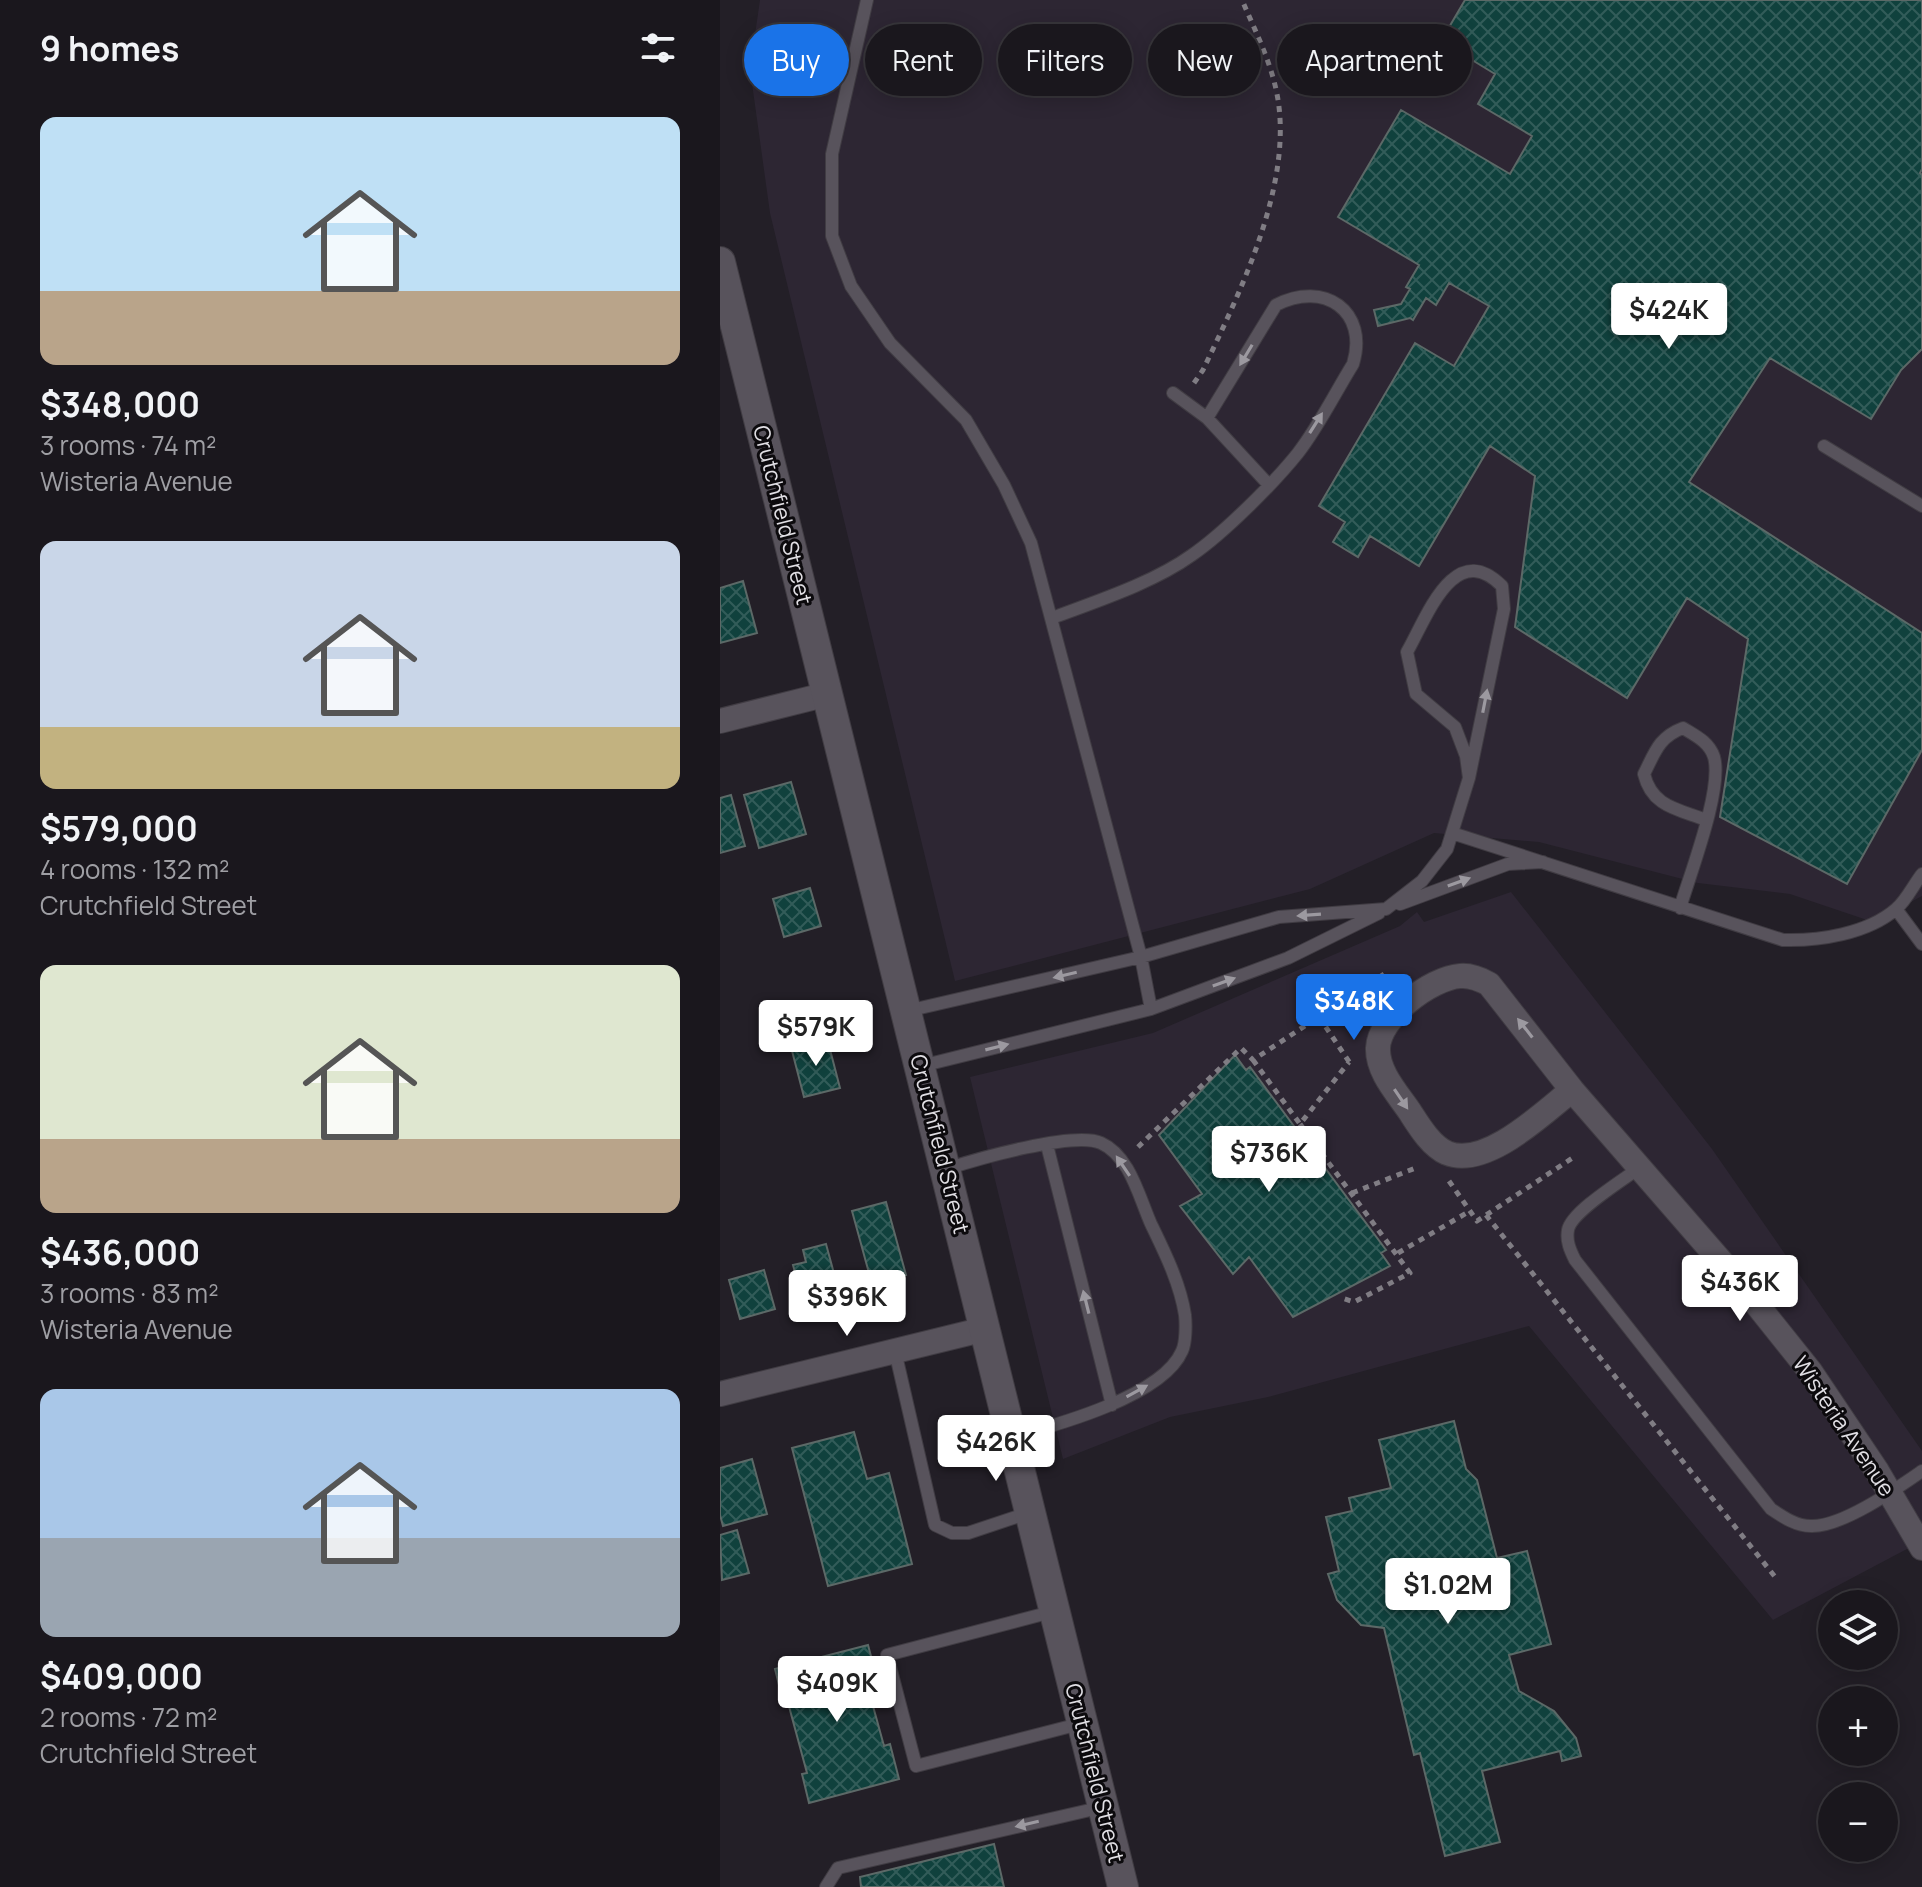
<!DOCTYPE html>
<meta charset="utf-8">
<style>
body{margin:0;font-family:Manrope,sans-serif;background:#27242a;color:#f1f3f6;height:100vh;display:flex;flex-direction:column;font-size:30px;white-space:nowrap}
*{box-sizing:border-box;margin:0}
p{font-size:26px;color:#9f9fa4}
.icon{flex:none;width:44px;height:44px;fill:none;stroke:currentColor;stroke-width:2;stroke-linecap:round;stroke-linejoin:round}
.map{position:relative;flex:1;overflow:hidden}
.details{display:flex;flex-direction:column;background:#1a171d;width:720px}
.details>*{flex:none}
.hud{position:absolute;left:24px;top:24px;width:760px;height:72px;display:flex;gap:16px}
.fabs{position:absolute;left:1098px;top:1590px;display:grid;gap:16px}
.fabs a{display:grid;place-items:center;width:80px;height:80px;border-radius:50%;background:#1a171d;box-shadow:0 4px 20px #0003,0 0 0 2px #38363b;font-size:40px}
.price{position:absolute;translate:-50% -68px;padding:0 18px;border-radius:8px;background:#fff;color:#222;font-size:26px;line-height:52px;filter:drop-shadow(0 2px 4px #0008)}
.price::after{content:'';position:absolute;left:50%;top:48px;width:24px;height:18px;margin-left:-12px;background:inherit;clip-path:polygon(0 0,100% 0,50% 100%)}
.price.current{background:#1a73e8;color:#fff}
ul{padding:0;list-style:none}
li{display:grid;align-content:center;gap:16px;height:424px;padding:0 40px}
li span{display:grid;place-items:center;height:248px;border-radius:16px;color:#555}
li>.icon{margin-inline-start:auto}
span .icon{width:144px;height:144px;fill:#fffc;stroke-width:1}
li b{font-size:34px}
h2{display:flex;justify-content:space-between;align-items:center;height:96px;padding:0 40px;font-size:34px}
.pill{padding:0 28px;border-radius:36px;background:#1a171d;box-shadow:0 4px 20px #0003,0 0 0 2px #38363b;font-size:28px;line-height:72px}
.pill.current{background:#1a73e8;color:#fff}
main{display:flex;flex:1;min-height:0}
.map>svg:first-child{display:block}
.built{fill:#2d2633}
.building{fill:url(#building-cross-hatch);stroke:#5c6967;stroke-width:2}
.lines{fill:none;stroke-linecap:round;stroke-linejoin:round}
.service-casing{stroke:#403c43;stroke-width:14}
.minor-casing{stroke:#403c43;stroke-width:26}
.tertiary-casing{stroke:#403c43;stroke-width:32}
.path{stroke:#807d84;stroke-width:5;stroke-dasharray:6 6;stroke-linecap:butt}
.service{stroke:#58535c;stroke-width:12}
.minor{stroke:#58535c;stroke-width:24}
.tertiary{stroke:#58535c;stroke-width:30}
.oneway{fill:#9c99a0}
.labels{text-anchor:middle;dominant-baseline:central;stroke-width:6;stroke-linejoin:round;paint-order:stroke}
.street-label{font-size:22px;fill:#e1dfe4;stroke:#0c0a0d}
</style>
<main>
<section class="details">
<h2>9 homes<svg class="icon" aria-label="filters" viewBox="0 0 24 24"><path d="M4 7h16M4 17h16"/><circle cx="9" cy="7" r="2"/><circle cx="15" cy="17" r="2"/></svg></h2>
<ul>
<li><span style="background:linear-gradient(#bfe0f5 70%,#b9a48a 0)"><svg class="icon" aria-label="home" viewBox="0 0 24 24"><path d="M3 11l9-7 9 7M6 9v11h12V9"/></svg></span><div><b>$348,000</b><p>3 rooms · 74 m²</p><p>Wisteria Avenue</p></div></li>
<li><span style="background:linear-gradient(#c9d6e8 75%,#c2b280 0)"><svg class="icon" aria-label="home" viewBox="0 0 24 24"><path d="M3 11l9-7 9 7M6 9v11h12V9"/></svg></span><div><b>$579,000</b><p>4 rooms · 132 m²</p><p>Crutchfield Street</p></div></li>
<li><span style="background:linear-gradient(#dfe7d0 70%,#b9a48a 0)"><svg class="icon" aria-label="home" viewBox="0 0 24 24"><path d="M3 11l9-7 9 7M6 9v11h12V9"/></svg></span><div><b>$436,000</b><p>3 rooms · 83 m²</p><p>Wisteria Avenue</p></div></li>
<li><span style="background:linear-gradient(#a9c7e8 60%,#9aa5b1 0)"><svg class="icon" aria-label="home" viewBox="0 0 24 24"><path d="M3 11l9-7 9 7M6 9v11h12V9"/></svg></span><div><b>$409,000</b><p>2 rooms · 72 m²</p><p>Crutchfield Street</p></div></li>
</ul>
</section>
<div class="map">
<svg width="1202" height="1887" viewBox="0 0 1202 1887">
<defs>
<pattern id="building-cross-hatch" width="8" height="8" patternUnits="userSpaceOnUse" patternTransform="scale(2)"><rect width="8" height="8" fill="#10413d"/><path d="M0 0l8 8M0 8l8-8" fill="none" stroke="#325c59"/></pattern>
</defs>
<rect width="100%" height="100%" fill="#231f27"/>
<path class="built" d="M40,0H1202V896L1153,922L1070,894L978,883L819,842L714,833L590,889L235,981L50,213L30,69Z
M791,892L992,1149L1202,1451V1541L1053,1620L809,1326L548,1397L450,1417L343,1459L250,1077L433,1033L680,926L697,912L704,922Z"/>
<path class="building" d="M745,0H1202V169L1200,173L1202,175V349L1181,370L1151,419L1050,358L969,482L1202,633V750L1127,884L1000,817L1028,639L967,598L907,698L795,627L815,476L770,446L699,566L650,536L638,557L613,542L625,522L599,506L695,343L734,366L769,306L729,283L716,305L706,298L693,320L690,318L658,326L654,310L681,304L690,289L686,287L699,265L618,217L681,110L790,174L812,136L758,104L775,74L721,41Z
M23,581L37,633L0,643V588Z
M71,782L86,834L39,848L24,795Z
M11,795L25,846L0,853V798Z
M90,888L101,926L64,937L53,899Z
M107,1038L120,1088L84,1097L71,1047Z
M515,1055L526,1070L530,1067L666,1250L661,1253L670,1266L573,1317L529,1257L513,1274L460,1206L482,1194L439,1135Z
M166,1202L186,1275L152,1284L132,1211Z
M106,1244L119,1292L83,1302L73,1265L86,1262L83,1250Z
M44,1270L55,1309L20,1319L9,1280Z
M734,1421L746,1469L757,1480L777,1558L807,1551L831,1644L789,1655L799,1691L834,1711L856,1738L861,1756L842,1761L840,1751L762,1771L780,1842L725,1856L700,1753L694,1755L664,1628L641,1625L617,1600L608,1574L619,1571L606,1517L632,1511L629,1498L671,1488L659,1440Z
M134,1432L147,1479L169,1473L192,1564L108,1586L72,1448Z
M32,1459L47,1514L3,1526L0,1515V1468Z
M17,1530L29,1573L2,1580L0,1535Z
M148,1645L156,1675L145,1677L164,1746L170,1744L179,1779L89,1803L82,1774L87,1773L67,1699L63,1701L55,1669Z
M274,1844L284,1887H141L140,1877Z"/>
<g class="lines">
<g class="service-casing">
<path id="service" d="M147,0L112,154V236L131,286L170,343L246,420L284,485L311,543L421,957L431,1009
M453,393L487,418L548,484
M1104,446L1202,506
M332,618C377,601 433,583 472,555C504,533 554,483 578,453C599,426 615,393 633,364C649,311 604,280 556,305L487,418
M732,833L1063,940C1099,941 1147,934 1176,909C1186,901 1194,884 1202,874
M680,904L788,864L823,862
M960,908C970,874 1003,789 994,757C989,742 976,736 963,728C939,737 935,752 924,774C932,807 958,809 986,820
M1176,909L1202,944
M187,1011L421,957L559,917L666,909L702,881L727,849L749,778L784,609L782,586C734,538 707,617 687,652L696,694L735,727L746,756L749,778
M201,1066L431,1009L568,958L659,913
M327,1145L392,1405
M919,1168C903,1180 851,1212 848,1230C846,1241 850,1250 855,1260L1051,1509C1063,1517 1076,1526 1091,1526C1122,1527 1176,1489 1202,1471
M226,1169C257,1159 354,1131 381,1143C410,1156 419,1197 431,1224C445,1253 460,1283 465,1315C466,1324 466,1343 462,1351C443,1396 337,1425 292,1437
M175,1351L215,1525L232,1533H248L308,1513
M335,1611L167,1655L196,1766L363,1723
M106,1887L118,1868L383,1807"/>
</g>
<g class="minor-casing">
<path id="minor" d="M0,721L108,694
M852,1090C824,1112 766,1169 727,1153C711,1146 699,1126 690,1112C678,1094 657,1072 658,1048C659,1017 711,978 740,976C751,975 760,979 769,984L852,1090L1018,1281L1090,1371L1157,1471L1202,1548
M0,1394L265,1329"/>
</g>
<g class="tertiary-casing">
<path id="tertiary" d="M0,262L403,1887"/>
</g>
<path class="path" d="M474,383L483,370C521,290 578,176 555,85C548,56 534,28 522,0
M599,1017L632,1066
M533,1060L580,1124L629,1062
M580,1124L690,1273L634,1302L622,1298
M418,1147L521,1048L533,1060L664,974
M729,1181L757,1221L854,1157
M632,1193L698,1167
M766,1215L1056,1578
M678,1253L750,1211"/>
<use href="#service" class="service"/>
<use href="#minor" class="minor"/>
<use href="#tertiary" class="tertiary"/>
</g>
<defs><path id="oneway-solid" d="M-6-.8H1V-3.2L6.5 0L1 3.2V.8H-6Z" transform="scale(2)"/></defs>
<g class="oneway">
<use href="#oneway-solid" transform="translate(526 355) rotate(121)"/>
<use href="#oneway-solid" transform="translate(596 423) rotate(-58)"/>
<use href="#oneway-solid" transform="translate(765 701) rotate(-79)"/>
<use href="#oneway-solid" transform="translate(739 882) rotate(-20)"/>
<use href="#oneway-solid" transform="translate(589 915) rotate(176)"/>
<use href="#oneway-solid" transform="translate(345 975) rotate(167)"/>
<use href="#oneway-solid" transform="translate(504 982) rotate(-20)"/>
<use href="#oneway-solid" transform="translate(805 1028) rotate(-128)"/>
<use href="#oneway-solid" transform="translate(277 1047) rotate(-14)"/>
<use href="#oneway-solid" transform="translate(681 1099) rotate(56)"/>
<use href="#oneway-solid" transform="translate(403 1166) rotate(-124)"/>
<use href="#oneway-solid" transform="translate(366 1302) rotate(-104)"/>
<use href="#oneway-solid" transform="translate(417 1391) rotate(-29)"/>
<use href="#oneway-solid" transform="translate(307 1824) rotate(167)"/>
</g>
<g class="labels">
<g class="street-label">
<text transform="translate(63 515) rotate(76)">Crutchfield Street</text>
<text transform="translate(220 1144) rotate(76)">Crutchfield Street</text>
<text transform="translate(1124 1426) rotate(56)">Wisteria Avenue</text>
<text transform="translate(375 1773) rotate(76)">Crutchfield Street</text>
</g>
</g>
</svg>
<div class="fabs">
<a><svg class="icon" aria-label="layers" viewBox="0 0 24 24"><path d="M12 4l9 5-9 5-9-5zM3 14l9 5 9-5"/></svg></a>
<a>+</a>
<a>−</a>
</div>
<b class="price" style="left:949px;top:351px">$424K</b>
<b class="price current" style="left:634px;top:1042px">$348K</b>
<b class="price" style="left:96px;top:1068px">$579K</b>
<b class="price" style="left:549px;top:1194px">$736K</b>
<b class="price" style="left:1020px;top:1323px">$436K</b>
<b class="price" style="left:127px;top:1338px">$396K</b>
<b class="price" style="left:276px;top:1483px">$426K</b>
<b class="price" style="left:728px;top:1626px">$1.02M</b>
<b class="price" style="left:117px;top:1724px">$409K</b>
<div class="hud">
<a class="pill current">Buy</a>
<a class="pill">Rent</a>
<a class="pill">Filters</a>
<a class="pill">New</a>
<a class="pill">Apartment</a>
</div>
</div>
</main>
